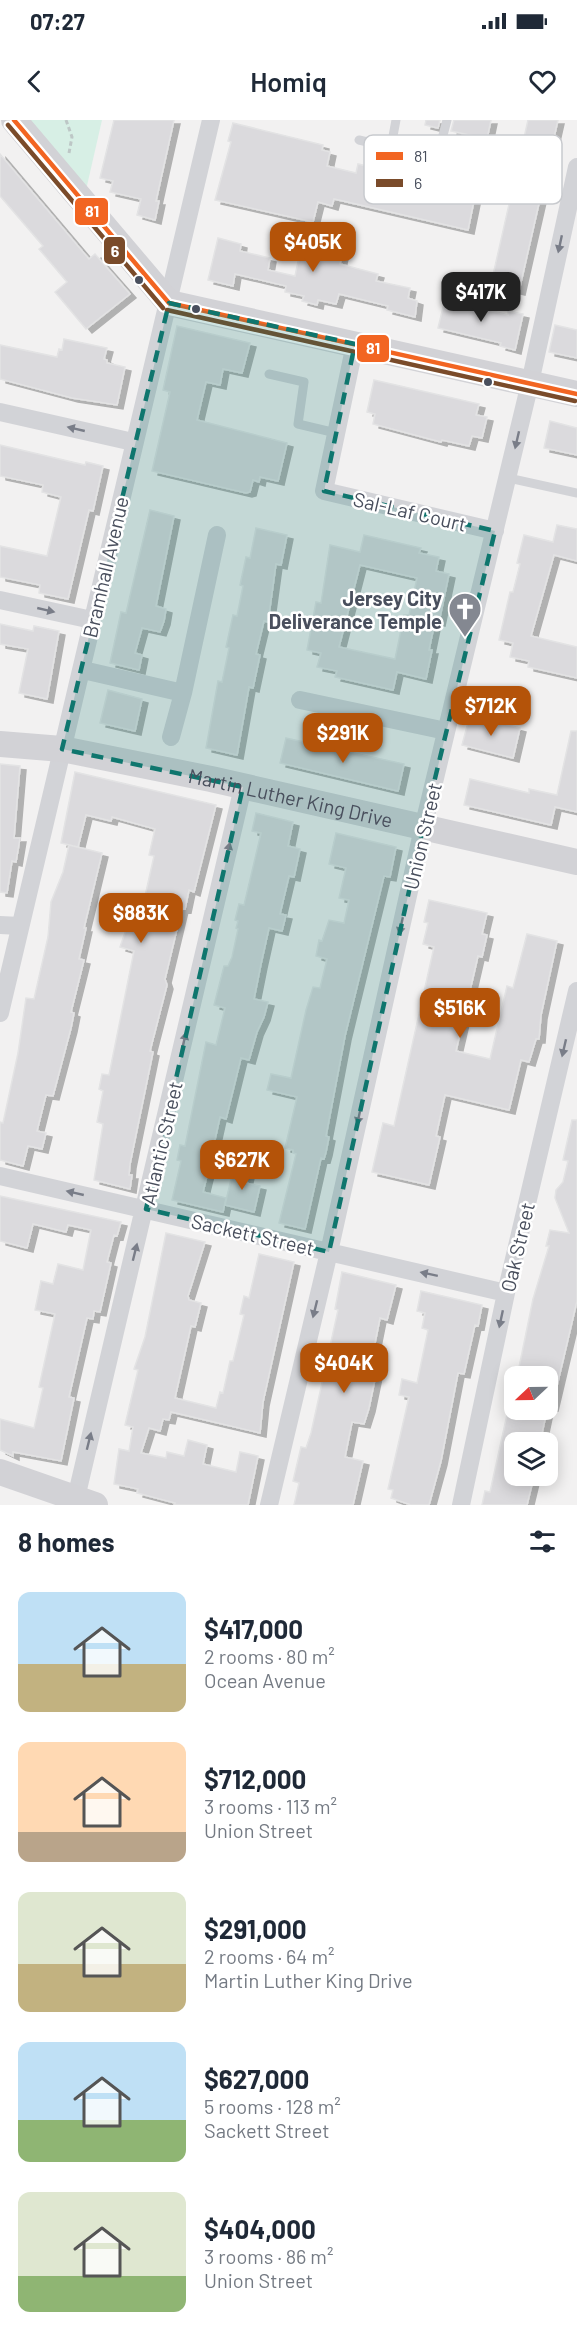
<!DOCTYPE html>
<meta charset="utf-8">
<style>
body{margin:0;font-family:Barlow,sans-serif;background:#f6f6f7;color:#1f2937;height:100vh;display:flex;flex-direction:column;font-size:22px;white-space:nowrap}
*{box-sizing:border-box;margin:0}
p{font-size:20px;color:#747a83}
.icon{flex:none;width:33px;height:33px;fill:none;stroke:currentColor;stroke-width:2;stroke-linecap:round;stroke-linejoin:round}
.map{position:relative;height:1385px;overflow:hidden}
.side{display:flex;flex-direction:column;background:#fff;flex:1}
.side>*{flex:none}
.needle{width:39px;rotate:248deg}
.fabs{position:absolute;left:504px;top:1246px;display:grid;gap:12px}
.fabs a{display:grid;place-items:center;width:54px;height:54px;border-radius:12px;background:#fff;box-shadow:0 3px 15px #0003;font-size:30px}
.price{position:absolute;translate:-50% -51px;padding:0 14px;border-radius:12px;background:#b45309;color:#fff;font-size:20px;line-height:39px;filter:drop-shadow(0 2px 3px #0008)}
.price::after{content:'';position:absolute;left:50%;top:36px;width:18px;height:14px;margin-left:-9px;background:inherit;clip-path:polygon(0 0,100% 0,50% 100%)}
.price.active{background:#222;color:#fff}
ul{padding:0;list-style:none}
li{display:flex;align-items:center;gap:18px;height:150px;padding:0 18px}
li span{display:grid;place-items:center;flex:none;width:168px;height:120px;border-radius:12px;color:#555}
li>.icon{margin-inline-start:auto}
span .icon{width:72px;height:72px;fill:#fffc;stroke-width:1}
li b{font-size:26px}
h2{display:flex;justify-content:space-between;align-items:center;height:72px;padding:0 18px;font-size:26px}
.status{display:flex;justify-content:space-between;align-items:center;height:42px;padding:0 30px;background:#fff;direction:ltr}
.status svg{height:16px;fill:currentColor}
header{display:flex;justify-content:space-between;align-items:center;height:78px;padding:0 18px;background:#fff;font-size:27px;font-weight:600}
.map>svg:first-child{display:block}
.green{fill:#d7efe5}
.building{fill:#dbdadd;stroke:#e3e3e4;stroke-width:1.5;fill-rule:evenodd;filter:url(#shadow)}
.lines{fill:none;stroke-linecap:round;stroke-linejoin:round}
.path{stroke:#bdc7c6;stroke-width:3;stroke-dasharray:4.5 3;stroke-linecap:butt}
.lane{stroke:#d2d3d7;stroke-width:9}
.street{stroke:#d2d3d7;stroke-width:18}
.secondary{stroke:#d2d2d6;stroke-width:26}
.bus-1-casing{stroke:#fff;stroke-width:9}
.bus-2-casing{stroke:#fff;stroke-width:9}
.bus-1{stroke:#f26522;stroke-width:4.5}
.bus-2{stroke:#7a4b2a;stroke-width:4.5}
.oneway{fill:#797d88}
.marked{fill:#0f766e;fill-opacity:0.2;stroke:#0f766e;stroke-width:4.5;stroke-dasharray:12 8;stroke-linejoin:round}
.bus-dot{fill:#494f5d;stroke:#fff;stroke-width:2}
.labels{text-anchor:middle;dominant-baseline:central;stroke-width:5;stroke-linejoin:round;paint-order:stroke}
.street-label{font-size:20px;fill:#494f5d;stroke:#fff}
.poi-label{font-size:20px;font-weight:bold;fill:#494f5d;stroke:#fff;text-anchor:end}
.key{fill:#fff;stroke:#c8cace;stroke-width:1.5}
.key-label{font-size:16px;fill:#494f5d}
.line-badge{stroke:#fff;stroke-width:2}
.badge-label{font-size:16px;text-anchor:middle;font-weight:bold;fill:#fff}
</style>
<div class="status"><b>07:27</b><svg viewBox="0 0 49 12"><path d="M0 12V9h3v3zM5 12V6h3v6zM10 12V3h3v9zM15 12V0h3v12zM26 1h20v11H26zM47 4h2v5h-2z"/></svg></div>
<header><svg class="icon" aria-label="back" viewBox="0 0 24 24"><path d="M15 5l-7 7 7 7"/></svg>Homiq<svg class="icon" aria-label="heart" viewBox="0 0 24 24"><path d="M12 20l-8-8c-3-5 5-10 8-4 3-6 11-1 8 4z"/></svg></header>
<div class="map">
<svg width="577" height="1385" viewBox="0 0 577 1385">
<defs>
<filter id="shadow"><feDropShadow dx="6" dy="4" stdDeviation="0" flood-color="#0004"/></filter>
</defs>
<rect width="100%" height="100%" fill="#f2f1f1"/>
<path class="green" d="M26,0H102L86,70Z"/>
<path class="building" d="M114,0H174L156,81H159L155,100L137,95L141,79L110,72L113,61L100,58Z
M426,0H440L438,8L425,5Z
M454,0H491L487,19L451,11Z
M528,0H558L519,171L491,164Z
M233,3L323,25L322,30L330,32L327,46L356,53L358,44L476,71L468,110L334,79L332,86L318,82L313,102L215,80L231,22L228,21Z
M0,34L89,139L95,134L130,174L86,209L55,172L67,162L39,129L43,126L0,76Z
M306,104L347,113L340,144L378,154L376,161L410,168L408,178L417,181L415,197L387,190L388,186L339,174L336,184L318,180L317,185L302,181L304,176L285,172L286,166L235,154L233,166L208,160L218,118L241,124L240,131L270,138L268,150L295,156Z
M445,179L508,195V191L523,194L515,230L500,226L501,223L438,208Z
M555,205L577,210V238L549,232Z
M177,206L250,223L242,253L223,249L220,265L206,262L197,300L287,323L278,361L260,357L259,362L253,360L250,372L246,373L152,351L170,272L163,270Z
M64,219L107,228L104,239L107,240V243L125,247L117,285L72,278L0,259V225L57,237L59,229L62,230Z
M374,260L479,284L476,295L487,297L482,318L472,316L469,326L442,320L441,322L373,304L375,294L367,292Z
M550,301L577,308V335L544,328Z
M0,325L85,345L86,342L103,346L93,391L89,390L68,479L39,473L40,465L0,457V426L47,436L61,377L42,372L43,365L0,356Z
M150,390L174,396L156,486L166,489L164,501L160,512L142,508L135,533L142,535L139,550L110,543L121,492L126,493Z
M557,405L577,409V441L554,435L531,516L577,527V558L528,547L529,541L510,537L513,523L499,520L510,472H513L520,444L517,443L524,415L553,422Z
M256,408L287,415L281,445L276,444L268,502L264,501L256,534L260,535L253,568L249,567L237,635L206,628L218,561L222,562L229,528L226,527L233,495L237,496L243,466L240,465L246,437L250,438Z
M364,415L421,428L419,433L439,437L436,451L449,454L439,502L435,501L429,530H432L426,559L397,552L393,570L335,557L337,551L317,547L321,533L307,530L316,482L321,483L330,425L360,432ZM360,445L417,458L409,495H404L395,539L339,527Z
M0,504L33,511L34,506L59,511L47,579L19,573L28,529L0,524Z
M108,570L142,579L135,611L100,603Z
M470,595L520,608L513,638L462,625Z
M571,611H577V692L555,687L551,705L464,685L470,659L529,673V669L557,675Z
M286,618L404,644L398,671L280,643Z
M0,644L20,646L14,718H20L16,742L12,741L7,773L0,772Z
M75,652L216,685L194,772L189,770L185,789L182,788L165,859L167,865L150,931L153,932L130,1044L129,1055H132L130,1069L94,1060L103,1004L97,1002L103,971L99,969L102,954L109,955L134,831L120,827L129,801L139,803L154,736L149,735L155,709L112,697L111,701L86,695L78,727L61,723Z
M256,693L293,702L288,726L300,729L294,757L289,756L280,794L286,795L282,811L269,808L261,844L254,879L268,882L264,897L257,912L249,940L241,938L226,999L220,997L212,1033L230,1037L227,1052L209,1048L203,1072L226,1078L223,1092L172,1080L181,1041L177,1040L180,1025L185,1026L206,922L216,925L225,888L214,885L224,846H228L232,837L238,809L236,808L238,801L235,800L239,784L244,785L261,713L252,711Z
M336,713L396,727L390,757L384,756L345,916L326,1016L329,1017L326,1032L324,1039L321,1038L305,1109L279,1103L296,1034L293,1033V1030L285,1028L297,977L267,970L271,954L291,958L306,890L313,867L320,868L327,839L316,836L319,820L322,821L329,800L344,803L349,780L339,778L346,748L329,744Z
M69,725L102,733L84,808H86L79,839L84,840L71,892L74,893L71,908L53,976L46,975L37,1011L46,1013L42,1029L28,1026L23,1046L0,1040V1002L3,1003L18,933L26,878L34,879L48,817L51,782L63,752Z
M429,780L487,793L482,814L487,815L482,837L478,836L456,931L490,939L507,866L513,868L527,814L557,821L541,895L539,919H536L529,942L521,940L509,990L445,975L436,1016L440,1017L429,1065L372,1052L383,1003L394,1006L434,827L423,824L428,803L424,802Z
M572,1000H577V1181L552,1287L548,1286V1257H517L533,1179L549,1126H546L550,1110L569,1113L555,1078L556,1070L563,1062L568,1041L563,1040Z
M234,1046L249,1050L246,1063L260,1066L254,1092L225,1085Z
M0,1076L121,1102L117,1116L114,1115L107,1142L111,1143L100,1192L94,1191L93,1199L87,1198L69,1277L74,1278L61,1341L13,1332V1336L0,1330V1299L34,1308L43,1268L39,1267L55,1194L35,1190L41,1161L53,1164L58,1144L83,1150L91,1110L68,1105L66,1112L33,1104L27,1128L0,1121Z
M166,1113L205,1122L188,1176L189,1180L201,1183L195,1207L191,1206L175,1278L216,1288L220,1272L223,1273L230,1241H233L244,1195L240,1194L244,1176L249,1178L259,1134L294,1142L263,1282L260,1313L171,1292L169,1300L163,1299L160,1311L149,1308L141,1333L166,1338L167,1332L184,1336L188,1320L207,1325L203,1344L236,1352L240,1332L258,1336L248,1385H174L175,1383L137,1373L138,1369L114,1364L119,1329L129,1331L133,1307L125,1305L138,1250L134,1249L145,1217Z
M342,1152L396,1165L387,1200L380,1198L373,1233L380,1235L369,1288L364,1304L352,1302L345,1337L363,1341L353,1385H294L299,1363L293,1361L301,1327L306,1328L311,1313L338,1190L335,1189Z
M421,1171L482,1185L478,1206L475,1205L464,1254L458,1253L441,1341L429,1385H411L391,1378L393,1370L388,1369L409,1277L399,1275L402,1259L417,1263L428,1210L422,1208L425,1193L417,1191Z
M508,1290H547L540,1323H514V1356H534L527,1385H482L485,1371L490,1372Z"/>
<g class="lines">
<path class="path" d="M66,0L72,17L69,33"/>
<path class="lane" d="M359,20L473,47
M391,27L396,0
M437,38L447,0
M269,254L304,262L298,304L336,313
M508,358L577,373"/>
<path class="street" d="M355,224L324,371L495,411
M0,292L133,322
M0,480L92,500
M83,550L183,573L217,415
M300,580L446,611
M171,617L183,573
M0,805L20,806
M0,893L211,0
M0,1056L506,1173
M76,1378L243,667
M269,1385L329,1132L423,708L530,263L577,47
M461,1385L506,1173L577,871"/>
<g class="secondary">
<path d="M14,0L169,183L577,274"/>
<path id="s1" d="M0,624L62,629L211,659L577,742"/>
<path d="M0,1352L95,1385"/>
</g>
<g class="bus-1-casing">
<path id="bus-1" d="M14,0L169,183
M169,183L577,274"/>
</g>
<g class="bus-2-casing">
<path id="bus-2" d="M8,5L163,188
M167,190L575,281"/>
</g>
<use href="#bus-1" class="bus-1"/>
<use href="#bus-2" class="bus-2"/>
</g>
<defs><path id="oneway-solid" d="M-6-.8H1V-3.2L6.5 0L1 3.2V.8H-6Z" transform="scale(1.5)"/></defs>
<g class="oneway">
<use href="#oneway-solid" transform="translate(560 124) rotate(102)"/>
<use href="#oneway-solid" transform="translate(76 309) rotate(-167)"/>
<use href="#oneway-solid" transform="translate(517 320) rotate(103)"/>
<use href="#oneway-solid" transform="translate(46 490) rotate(13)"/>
<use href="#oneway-solid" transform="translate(228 731) rotate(-77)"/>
<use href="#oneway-solid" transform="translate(401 806) rotate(102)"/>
<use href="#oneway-solid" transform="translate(184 921) rotate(-77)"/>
<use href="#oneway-solid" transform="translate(564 928) rotate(103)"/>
<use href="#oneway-solid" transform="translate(359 996) rotate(102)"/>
<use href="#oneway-solid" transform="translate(75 1073) rotate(-167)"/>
<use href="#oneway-solid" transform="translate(135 1132) rotate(-76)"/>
<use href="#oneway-solid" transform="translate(429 1154) rotate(-168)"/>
<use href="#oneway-solid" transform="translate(315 1189) rotate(104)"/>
<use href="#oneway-solid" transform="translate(501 1199) rotate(102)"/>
<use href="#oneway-solid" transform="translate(89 1321) rotate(-76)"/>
</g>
<path class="marked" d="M169,183L355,224L324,371L495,411L423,708L329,1132L146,1089L243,667L62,629Z"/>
<defs>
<g id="church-pin" transform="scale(1.725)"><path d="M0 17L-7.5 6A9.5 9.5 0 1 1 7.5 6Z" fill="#848891" stroke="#fff"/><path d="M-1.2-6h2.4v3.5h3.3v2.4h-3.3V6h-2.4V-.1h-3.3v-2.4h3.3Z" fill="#fff"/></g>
</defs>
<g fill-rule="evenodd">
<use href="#church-pin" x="465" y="489"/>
</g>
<g class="bus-dot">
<circle cx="139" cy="160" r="5"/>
<circle cx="196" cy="189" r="5"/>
<circle cx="488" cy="262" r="5"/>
</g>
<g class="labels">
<g class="street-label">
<text transform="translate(410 391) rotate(13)">Sal-Laf Court</text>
<text transform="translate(105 447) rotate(-77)">Bramhall Avenue</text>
<text stroke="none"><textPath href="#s1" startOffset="296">Martin Luther King Drive</textPath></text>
<text transform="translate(422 716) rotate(-77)">Union Street</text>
<text transform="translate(161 1023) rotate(-77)">Atlantic Street</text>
<text transform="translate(253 1114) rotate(13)">Sackett Street</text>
<text transform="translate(517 1127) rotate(-77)">Oak Street</text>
</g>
<g class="poi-label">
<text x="442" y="478">Jersey City<tspan x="442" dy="23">Deliverance Temple</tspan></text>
</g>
</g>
<rect x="364" y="15" width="198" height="69" rx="9" class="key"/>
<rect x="376" y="32" width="27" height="8" fill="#f26522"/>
<rect x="376" y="59" width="27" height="8" fill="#7a4b2a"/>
<g class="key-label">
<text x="414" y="42">81</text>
<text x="414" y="69">6</text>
</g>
<g class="line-badge">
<rect x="74" y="77" width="35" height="29" rx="6" fill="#f26522"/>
<rect x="103" y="116" width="23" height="29" rx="6" fill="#7a4b2a"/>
<rect x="356" y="214" width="34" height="29" rx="6" fill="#f26522"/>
</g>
<g class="badge-label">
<text x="92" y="97">81</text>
<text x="115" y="137">6</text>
<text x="373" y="234">81</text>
</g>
</svg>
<div class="fabs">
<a><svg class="needle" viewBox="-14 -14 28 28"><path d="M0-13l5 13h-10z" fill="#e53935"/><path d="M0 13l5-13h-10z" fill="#747a83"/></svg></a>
<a><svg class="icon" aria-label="layers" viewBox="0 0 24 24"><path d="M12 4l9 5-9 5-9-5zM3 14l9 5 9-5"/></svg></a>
</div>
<b class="price" style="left:313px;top:153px">$405K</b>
<b class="price active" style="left:481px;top:203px">$417K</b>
<b class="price" style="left:491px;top:617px">$712K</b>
<b class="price" style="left:343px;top:644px">$291K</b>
<b class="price" style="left:141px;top:824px">$883K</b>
<b class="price" style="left:460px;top:919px">$516K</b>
<b class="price" style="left:242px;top:1071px">$627K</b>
<b class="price" style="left:344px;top:1274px">$404K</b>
</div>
<section class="side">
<h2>8 homes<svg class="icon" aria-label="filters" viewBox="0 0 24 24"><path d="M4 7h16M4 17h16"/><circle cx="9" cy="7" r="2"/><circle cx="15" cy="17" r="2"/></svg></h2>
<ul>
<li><span style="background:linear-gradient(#bfe0f5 60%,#c2b280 0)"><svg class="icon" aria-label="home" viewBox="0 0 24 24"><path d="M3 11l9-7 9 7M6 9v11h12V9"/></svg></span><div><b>$417,000</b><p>2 rooms · 80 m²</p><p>Ocean Avenue</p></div></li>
<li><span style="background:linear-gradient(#ffd9b3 75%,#b9a48a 0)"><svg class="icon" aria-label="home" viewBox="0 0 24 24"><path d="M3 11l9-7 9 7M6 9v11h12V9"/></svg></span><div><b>$712,000</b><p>3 rooms · 113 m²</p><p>Union Street</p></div></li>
<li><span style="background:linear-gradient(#dfe7d0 60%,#c2b280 0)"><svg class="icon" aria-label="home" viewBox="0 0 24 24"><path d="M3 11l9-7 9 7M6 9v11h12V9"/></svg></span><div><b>$291,000</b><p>2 rooms · 64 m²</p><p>Martin Luther King Drive</p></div></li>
<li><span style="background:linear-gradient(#bfe0f5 65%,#8fb573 0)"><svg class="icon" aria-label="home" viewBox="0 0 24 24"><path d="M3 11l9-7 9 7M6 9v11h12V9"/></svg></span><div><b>$627,000</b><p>5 rooms · 128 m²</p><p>Sackett Street</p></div></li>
<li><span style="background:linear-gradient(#dfe7d0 70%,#8fb573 0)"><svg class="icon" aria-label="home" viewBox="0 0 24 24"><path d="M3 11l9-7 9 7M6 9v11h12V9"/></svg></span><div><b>$404,000</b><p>3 rooms · 86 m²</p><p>Union Street</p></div></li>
</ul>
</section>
